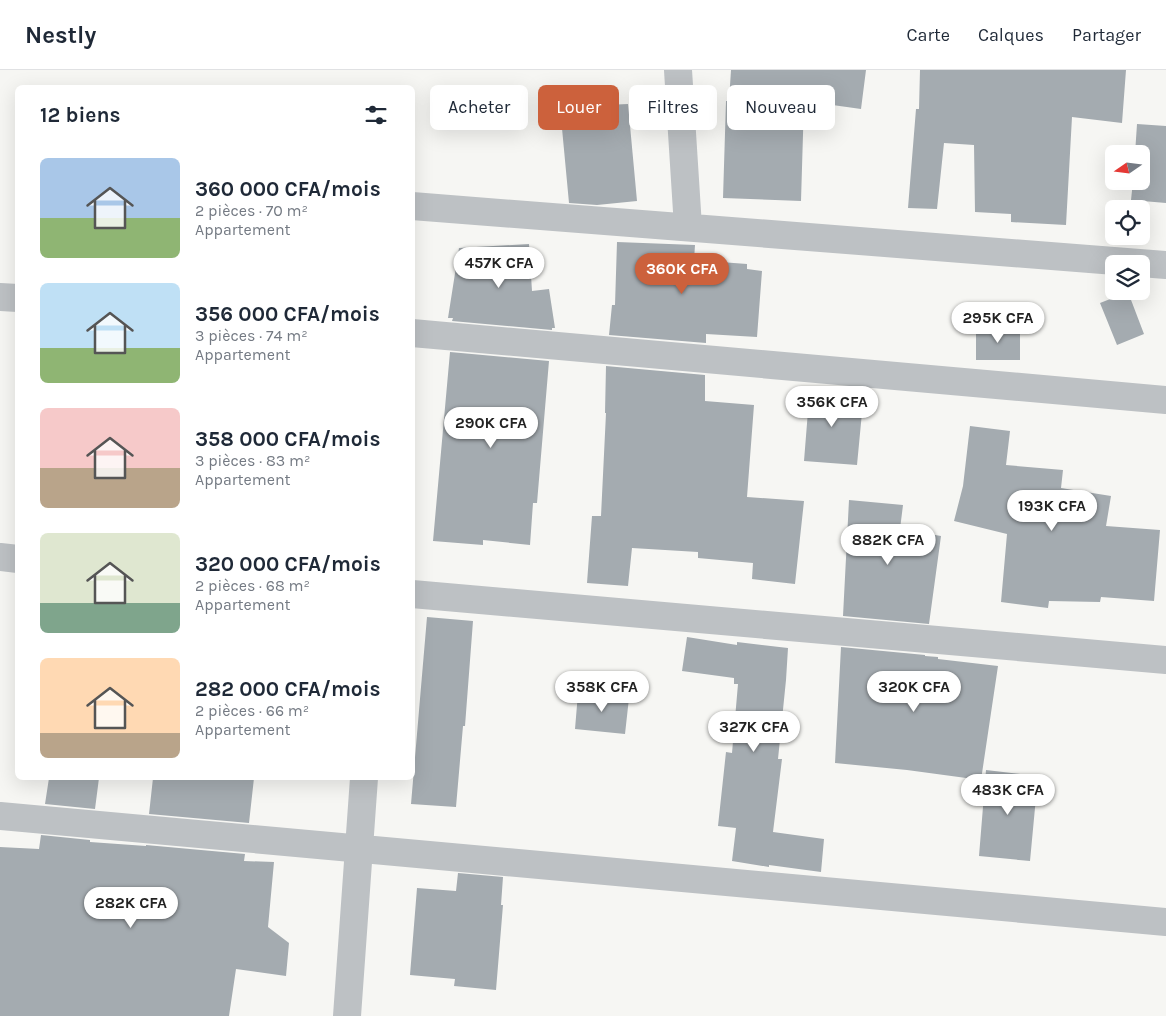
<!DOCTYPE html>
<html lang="fr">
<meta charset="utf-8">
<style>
body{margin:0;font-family:Karla,sans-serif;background:#f6f6f7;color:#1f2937;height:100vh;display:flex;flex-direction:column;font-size:19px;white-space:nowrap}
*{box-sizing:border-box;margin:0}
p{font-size:16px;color:#747a83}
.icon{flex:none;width:28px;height:28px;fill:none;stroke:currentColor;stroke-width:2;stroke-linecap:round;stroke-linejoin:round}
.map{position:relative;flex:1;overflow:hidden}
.sheet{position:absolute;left:15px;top:15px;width:400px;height:695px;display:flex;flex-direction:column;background:#fff;border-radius:8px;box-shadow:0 5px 20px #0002}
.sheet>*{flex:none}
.top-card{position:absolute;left:430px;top:15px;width:475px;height:45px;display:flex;gap:10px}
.needle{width:32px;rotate:256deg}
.buttons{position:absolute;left:1105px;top:75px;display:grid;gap:10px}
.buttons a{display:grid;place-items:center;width:45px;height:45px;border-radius:8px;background:#fff;box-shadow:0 5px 20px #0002;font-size:25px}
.price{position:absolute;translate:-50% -42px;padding:0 11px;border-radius:18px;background:#fff;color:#222;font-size:16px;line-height:32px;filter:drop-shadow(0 1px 2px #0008)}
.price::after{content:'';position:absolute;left:50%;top:30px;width:15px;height:11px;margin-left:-8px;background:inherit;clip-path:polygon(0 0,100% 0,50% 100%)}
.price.current{background:#cc613c;color:#fff}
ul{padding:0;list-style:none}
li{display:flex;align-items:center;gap:15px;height:125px;padding:0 25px}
li span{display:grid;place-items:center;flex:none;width:140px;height:100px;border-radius:8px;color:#555}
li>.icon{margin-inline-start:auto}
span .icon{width:60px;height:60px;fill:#fffc;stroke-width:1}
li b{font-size:21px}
h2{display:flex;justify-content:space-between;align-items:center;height:60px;padding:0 25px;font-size:21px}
.chip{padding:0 18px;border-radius:8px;background:#fff;box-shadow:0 5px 20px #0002;font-size:18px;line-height:45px}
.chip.current{background:#cc613c;color:#fff}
header{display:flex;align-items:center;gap:30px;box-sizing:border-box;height:70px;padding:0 25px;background:#fff;border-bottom:1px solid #e0e1e3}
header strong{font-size:24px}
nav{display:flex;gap:28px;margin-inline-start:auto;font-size:18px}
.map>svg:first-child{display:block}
.building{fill:#a4abb0}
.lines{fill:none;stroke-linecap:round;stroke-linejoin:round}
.minor{stroke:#bdc1c4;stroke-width:28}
</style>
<header>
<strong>Nestly</strong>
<nav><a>Carte</a><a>Calques</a><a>Partager</a></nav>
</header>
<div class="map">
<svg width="1166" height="946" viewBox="0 0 1166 946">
<rect width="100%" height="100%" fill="#f6f6f3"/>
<path class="building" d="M731,0H866L861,39L804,31L801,131L723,128L726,31H729Z
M920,0H1126L1122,53L1072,47L1066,155L1011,152V144L975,142L974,75L944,73L937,139L908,138L916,39H919Z
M628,34L637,131L597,135L569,133L560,37Z
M1137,54L1166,56V133L1131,130L1133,111H1141V84H1135Z
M617,172L695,175L694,190L747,194V199L762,201L757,267L706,264V273L609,265L612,235H615Z
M529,174L532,221L549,219L555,258H552V260L452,251L453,248H448L459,178Z
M1128,222L1144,264L1117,275L1100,233Z
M976,258H1020V290H976Z
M450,282L549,291L537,433H533L530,475L483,470V475L433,471Z
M606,296L705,305V331L754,335L747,427L804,431L795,514L752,509L753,493L698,488V482L632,478L628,516L587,513L592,446H601L606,343H605Z
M810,316L838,318L837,329L863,332L857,395L804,391Z
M970,356L1010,361L1006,395L1063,400L1061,418L1111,426L1106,456L1160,460L1154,531L1101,527L1100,532L1049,531L1048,538L1001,532L1007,464L954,451L963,416Z
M849,430L903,435L900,459L941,466L929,554L843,546Z
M427,547L473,551L465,656H463L456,737L411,734Z
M687,567L737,575V572L788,578L786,610L778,689H782L773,762L824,769L821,802L769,795V797L732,791L736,758L718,756L726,682L732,683L738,614H734V608L682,601Z
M841,577L925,585V586L938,587V589L998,596L981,710L907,700L835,693Z
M578,623L629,628L625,664L575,659Z
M986,700L1038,706L1030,791L979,786Z
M49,708H99L95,739L45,734Z
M153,708H254L249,753L149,744Z
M41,765L90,770V772L146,776V775L245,784L244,791L274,792L268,857L289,873L286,906L236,899L229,946H0V777L39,779Z
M458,803L503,807L501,835H503L496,920L454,916L455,909L410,905L417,818L456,821Z"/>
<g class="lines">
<path class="minor" d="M678,0L688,157
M412,136L1166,195
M0,227L18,228
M412,263L1166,330
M0,487L18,489
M412,524L1166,590
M0,746L1166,852
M347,946L364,708"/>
</g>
</svg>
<div class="buttons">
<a><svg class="needle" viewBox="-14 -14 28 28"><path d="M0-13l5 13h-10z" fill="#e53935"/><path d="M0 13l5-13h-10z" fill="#747a83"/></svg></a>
<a><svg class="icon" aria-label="locate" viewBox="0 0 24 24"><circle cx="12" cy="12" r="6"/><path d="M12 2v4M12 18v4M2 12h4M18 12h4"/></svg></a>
<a><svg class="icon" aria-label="layers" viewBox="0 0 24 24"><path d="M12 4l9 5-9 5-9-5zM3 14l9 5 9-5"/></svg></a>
</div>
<b class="price" style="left:499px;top:219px">457K CFA</b>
<b class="price current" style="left:682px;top:225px">360K CFA</b>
<b class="price" style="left:998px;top:274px">295K CFA</b>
<b class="price" style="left:832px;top:358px">356K CFA</b>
<b class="price" style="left:491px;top:379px">290K CFA</b>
<b class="price" style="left:1052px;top:462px">193K CFA</b>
<b class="price" style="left:888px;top:496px">882K CFA</b>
<b class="price" style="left:602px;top:643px">358K CFA</b>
<b class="price" style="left:914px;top:643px">320K CFA</b>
<b class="price" style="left:754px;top:683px">327K CFA</b>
<b class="price" style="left:1008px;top:746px">483K CFA</b>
<b class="price" style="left:131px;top:859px">282K CFA</b>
<div class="top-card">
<a class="chip">Acheter</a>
<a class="chip current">Louer</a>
<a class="chip">Filtres</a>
<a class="chip">Nouveau</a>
</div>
<section class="sheet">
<h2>12 biens<svg class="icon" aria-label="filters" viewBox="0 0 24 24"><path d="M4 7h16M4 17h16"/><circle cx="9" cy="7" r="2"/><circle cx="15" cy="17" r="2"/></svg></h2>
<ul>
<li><span style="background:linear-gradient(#a9c7e8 60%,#8fb573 0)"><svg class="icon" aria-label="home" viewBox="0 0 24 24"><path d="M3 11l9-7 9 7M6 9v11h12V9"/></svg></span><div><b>360 000 CFA/mois</b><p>2 pièces · 70 m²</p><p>Appartement</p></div></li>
<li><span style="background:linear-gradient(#bfe0f5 65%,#8fb573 0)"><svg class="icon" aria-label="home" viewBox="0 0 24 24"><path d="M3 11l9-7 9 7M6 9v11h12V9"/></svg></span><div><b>356 000 CFA/mois</b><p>3 pièces · 74 m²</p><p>Appartement</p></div></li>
<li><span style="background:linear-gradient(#f6c9c9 60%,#b9a48a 0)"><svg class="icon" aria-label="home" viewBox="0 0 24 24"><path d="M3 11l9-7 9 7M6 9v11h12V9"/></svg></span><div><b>358 000 CFA/mois</b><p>3 pièces · 83 m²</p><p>Appartement</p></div></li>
<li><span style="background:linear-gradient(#dfe7d0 70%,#7fa58c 0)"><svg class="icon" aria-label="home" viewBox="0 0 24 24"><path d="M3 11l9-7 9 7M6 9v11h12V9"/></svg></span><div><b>320 000 CFA/mois</b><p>2 pièces · 68 m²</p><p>Appartement</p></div></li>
<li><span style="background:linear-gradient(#ffd9b3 75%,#b9a48a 0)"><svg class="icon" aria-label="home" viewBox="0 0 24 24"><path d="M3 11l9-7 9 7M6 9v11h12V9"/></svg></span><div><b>282 000 CFA/mois</b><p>2 pièces · 66 m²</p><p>Appartement</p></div></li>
</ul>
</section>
</div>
